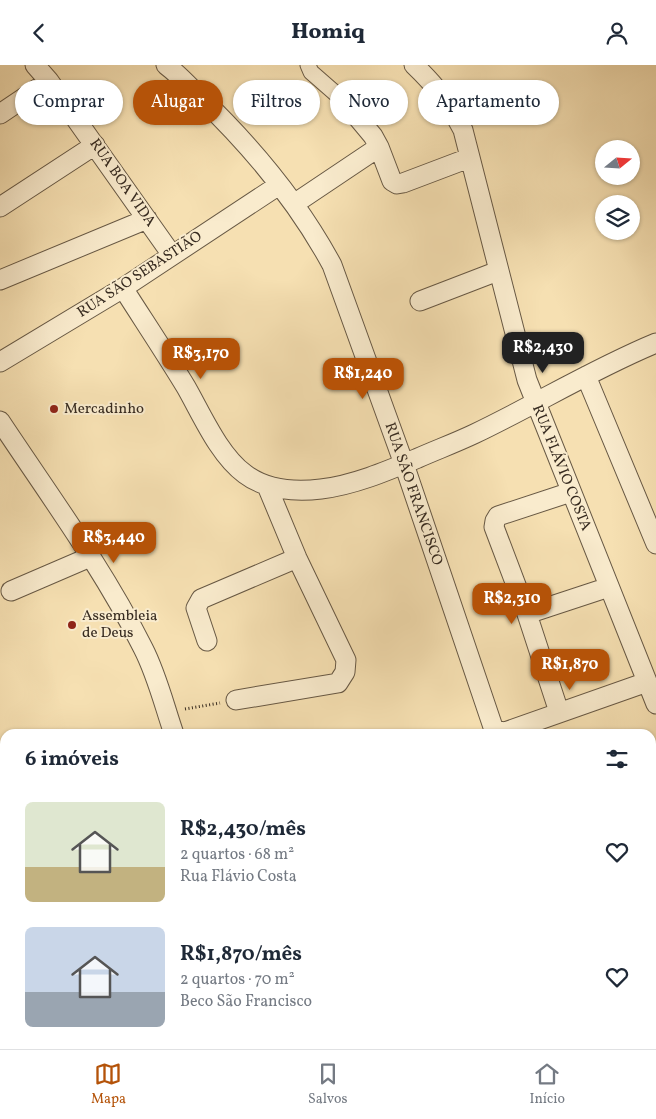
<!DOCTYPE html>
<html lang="pt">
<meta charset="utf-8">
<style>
body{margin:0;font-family:Vollkorn,serif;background:#f6f6f7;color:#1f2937;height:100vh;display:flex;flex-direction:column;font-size:19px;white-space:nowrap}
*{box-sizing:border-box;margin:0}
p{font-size:16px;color:#747a83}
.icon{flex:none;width:28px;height:28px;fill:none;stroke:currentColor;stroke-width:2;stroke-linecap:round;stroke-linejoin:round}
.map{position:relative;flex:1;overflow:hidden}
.details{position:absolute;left:0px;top:664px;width:656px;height:321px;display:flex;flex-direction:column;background:#fff;border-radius:15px 15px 0 0;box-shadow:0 1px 4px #0004}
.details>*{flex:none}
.banner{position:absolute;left:15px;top:15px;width:626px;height:45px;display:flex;gap:10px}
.needle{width:32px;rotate:72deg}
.fabs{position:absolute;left:595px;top:75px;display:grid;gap:10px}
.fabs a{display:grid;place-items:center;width:45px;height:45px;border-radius:50%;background:#fff;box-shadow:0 1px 4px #0004;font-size:25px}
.price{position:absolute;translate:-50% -42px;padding:0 11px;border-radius:10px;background:#b45309;color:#fff;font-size:16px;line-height:32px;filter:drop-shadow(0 1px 2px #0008)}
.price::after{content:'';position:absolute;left:50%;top:30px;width:15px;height:11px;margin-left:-8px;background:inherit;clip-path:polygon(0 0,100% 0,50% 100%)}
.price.active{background:#222;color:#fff}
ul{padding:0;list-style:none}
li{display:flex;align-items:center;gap:15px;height:125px;padding:0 25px}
li span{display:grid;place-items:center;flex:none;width:140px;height:100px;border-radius:8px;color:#555}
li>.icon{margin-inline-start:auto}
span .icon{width:60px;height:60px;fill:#fffc;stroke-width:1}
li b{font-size:21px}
h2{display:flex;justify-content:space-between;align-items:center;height:60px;padding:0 25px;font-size:21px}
.tag{padding:0 18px;border-radius:22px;background:#fff;box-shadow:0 1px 4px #0004;font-size:18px;line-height:45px}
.tag.active{background:#b45309;color:#fff}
header{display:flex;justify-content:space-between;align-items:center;height:65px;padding:0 25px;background:#fff;font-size:22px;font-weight:800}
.dock{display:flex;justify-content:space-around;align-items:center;height:70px;border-top:1px solid #e0e1e3;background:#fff;font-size:14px;color:#747a83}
.dock a{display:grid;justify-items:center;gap:2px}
.dock .active{color:#b45309}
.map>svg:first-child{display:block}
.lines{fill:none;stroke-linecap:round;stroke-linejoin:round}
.stream{stroke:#78817c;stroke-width:5.5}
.pedestrian-casing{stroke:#675844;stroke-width:17}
.minor-casing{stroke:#675844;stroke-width:21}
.tertiary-casing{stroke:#675844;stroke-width:26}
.path{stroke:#372b20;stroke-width:3;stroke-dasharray:1 2.5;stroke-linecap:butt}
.pedestrian{stroke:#f9ebcd;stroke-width:15}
.minor{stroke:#f9ebcd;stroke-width:19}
.tertiary{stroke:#f9ebcd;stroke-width:24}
.poi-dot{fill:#8f2418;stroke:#f9ebcd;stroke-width:2}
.labels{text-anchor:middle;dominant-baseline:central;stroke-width:4;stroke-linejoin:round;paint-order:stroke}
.street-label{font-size:15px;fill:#372b20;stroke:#f9ebcd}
.poi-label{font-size:15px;fill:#372b20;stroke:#f9ebcd;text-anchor:start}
</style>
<header><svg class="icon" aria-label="back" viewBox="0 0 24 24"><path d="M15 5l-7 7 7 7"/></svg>Homiq<svg class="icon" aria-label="person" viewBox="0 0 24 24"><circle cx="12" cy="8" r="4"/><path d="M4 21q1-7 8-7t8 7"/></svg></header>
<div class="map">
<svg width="656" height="984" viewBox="0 0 656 984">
<rect width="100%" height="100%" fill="#f6e0b2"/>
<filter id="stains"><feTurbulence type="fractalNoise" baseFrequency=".004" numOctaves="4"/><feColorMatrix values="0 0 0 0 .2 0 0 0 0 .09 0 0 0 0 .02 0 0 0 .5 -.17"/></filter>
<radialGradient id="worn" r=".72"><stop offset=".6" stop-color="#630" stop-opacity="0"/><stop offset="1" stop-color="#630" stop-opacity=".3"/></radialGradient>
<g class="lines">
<path class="stream" d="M651,771L656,770
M0,812L5,813"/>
<g class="pedestrian-casing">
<path id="pedestrian" d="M308,0L311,7L343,35"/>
</g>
<g class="minor-casing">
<path id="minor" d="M35,0L49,16L172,190
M166,0C178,9 189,21 200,32C251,81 298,137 332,200L404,399L494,665L505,667L647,617
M414,0C436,21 449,38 463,65L527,315L656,639
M343,35L373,71L379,82L392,116L397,119L403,118L469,93
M0,49L49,16
M294,139L379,82
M0,142L95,80
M0,215L147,154
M123,223C144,256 166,289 186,322C202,350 219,390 245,409C266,425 296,427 321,424C354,420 387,406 418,393C436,385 455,378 474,369C535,340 593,304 656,278
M420,236L498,206
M0,297L123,223L279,120
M586,311L656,479
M0,356C49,430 103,503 143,583C157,610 164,640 174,669
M11,526L90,492
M527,549L609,522
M207,576L196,543L201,534L297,493
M236,635L338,618L345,607L346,595L297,493L267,421
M559,647L527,549L494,462L495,456L498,451L571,427
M0,749L5,774
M121,980L122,984
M284,980L286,984"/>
</g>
<g class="tertiary-casing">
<path id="tertiary" d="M651,732L656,730
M0,774H5
M651,819L656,817
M0,848H5"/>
</g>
<path class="path" d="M185,644L220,638"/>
<use href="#pedestrian" class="pedestrian"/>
<use href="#minor" class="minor"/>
<use href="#tertiary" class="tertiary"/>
</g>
<g class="poi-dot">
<circle cx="54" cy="344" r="5"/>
<circle cx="72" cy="560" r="5"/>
</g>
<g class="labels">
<g class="street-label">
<text transform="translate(122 118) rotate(55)">RUA BOA VIDA</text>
<text transform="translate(140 210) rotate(-33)">RUA SÃO SEBASTIÃO</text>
<text transform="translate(561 403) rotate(68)">RUA FLÁVIO COSTA</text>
<text transform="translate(413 429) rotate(71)">RUA SÃO FRANCISCO</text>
</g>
<g class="poi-label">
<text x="64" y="344">Mercadinho</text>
<text x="82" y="551">Assembleia<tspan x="82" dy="17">de Deus</tspan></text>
</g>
</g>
<rect width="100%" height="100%" filter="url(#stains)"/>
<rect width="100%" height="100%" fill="url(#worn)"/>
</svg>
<div class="fabs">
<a><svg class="needle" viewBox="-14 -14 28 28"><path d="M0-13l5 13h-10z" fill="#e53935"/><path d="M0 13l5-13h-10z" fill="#747a83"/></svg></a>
<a><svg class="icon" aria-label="layers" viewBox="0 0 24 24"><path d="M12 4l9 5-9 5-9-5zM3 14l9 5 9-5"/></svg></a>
</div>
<b class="price active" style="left:543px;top:309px">R$2,430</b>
<b class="price" style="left:201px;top:315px">R$3,170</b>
<b class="price" style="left:363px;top:335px">R$1,240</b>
<b class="price" style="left:114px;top:499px">R$3,440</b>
<b class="price" style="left:512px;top:560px">R$2,310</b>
<b class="price" style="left:570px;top:626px">R$1,870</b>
<div class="banner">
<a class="tag">Comprar</a>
<a class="tag active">Alugar</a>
<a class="tag">Filtros</a>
<a class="tag">Novo</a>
<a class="tag">Apartamento</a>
</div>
<section class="details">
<h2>6 imóveis<svg class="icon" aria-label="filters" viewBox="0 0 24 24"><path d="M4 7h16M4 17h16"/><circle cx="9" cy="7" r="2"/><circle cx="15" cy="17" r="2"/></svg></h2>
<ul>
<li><span style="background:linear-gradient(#dfe7d0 65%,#c2b280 0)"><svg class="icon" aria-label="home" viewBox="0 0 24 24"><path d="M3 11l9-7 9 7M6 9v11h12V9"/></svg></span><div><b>R$2,430/mês</b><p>2 quartos · 68 m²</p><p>Rua Flávio Costa</p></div><svg class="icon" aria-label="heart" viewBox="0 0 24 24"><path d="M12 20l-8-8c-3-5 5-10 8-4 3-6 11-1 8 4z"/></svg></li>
<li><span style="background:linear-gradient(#c9d6e8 65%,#9aa5b1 0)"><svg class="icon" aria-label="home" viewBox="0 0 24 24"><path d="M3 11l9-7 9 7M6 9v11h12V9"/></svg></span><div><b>R$1,870/mês</b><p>2 quartos · 70 m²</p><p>Beco São Francisco</p></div><svg class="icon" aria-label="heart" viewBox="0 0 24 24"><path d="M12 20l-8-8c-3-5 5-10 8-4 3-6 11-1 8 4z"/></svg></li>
</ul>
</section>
</div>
<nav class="dock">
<a class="active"><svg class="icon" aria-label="map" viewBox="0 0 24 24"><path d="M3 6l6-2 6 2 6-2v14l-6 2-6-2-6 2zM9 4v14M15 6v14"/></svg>Mapa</a>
<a><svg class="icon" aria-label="saved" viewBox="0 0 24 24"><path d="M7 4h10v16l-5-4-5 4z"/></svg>Salvos</a>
<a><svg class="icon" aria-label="home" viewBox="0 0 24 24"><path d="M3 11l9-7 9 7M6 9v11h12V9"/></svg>Início</a>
</nav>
